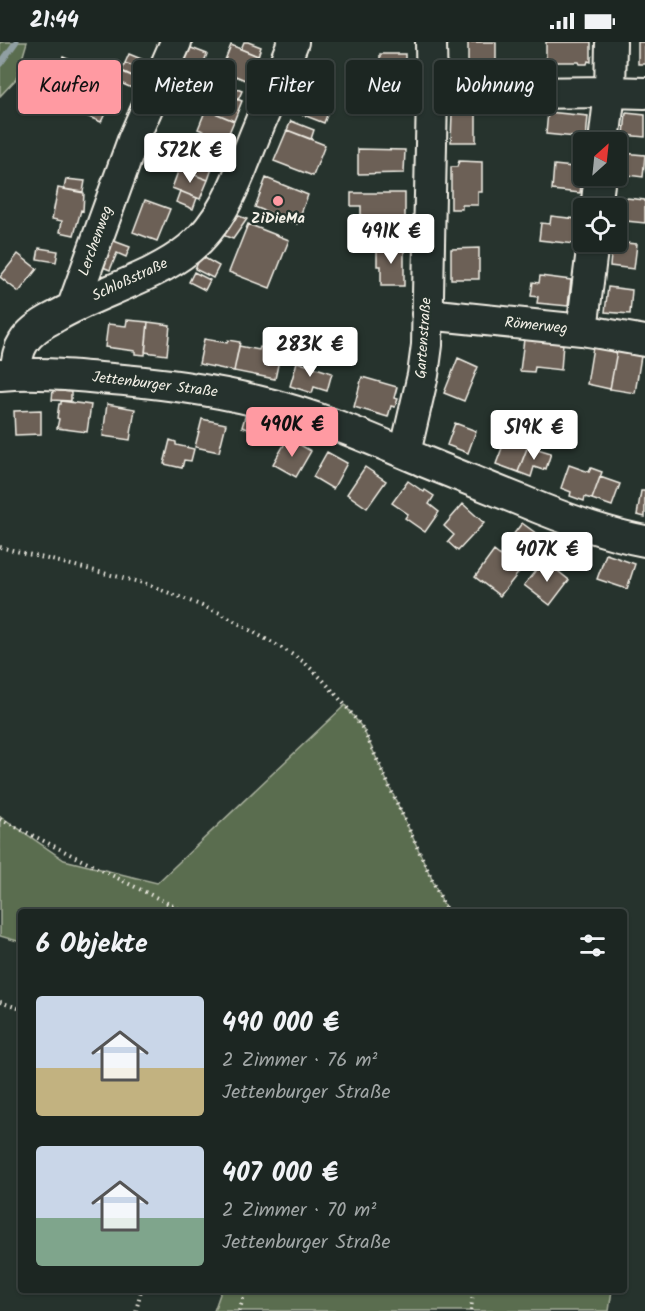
<!DOCTYPE html>
<html lang="de">
<meta charset="utf-8">
<style>
body{margin:0;font-family:Kalam,sans-serif;background:#252e2a;color:#f1f3f6;height:100vh;display:flex;flex-direction:column;font-size:22px;white-space:nowrap}
*{box-sizing:border-box;margin:0}
p{font-size:20px;color:#a0a5a5}
.icon{flex:none;width:33px;height:33px;fill:none;stroke:currentColor;stroke-width:2;stroke-linecap:round;stroke-linejoin:round}
.map{position:relative;flex:1;overflow:hidden}
.side{position:absolute;left:18px;top:867px;width:609px;height:384px;display:flex;flex-direction:column;background:#1c2622;border-radius:6px;box-shadow:0 2px 4px #0004,0 0 0 2px #3a4340}
.side>*{flex:none}
.banner{position:absolute;left:18px;top:18px;width:609px;height:54px;display:flex;gap:12px}
.needle{width:39px;rotate:27deg}
.controls{position:absolute;left:573px;top:90px;display:grid;gap:12px}
.controls a{display:grid;place-items:center;width:54px;height:54px;border-radius:6px;background:#1c2622;box-shadow:0 2px 4px #0004,0 0 0 2px #3a4340;font-size:30px}
.price{position:absolute;translate:-50% -51px;padding:0 14px;border-radius:6px;background:#fff;color:#222;font-size:20px;line-height:39px;filter:drop-shadow(0 2px 3px #0008)}
.price::after{content:'';position:absolute;left:50%;top:36px;width:18px;height:14px;margin-left:-9px;background:inherit;clip-path:polygon(0 0,100% 0,50% 100%)}
.price.on{background:#ff9aa2;color:#111}
ul{padding:0;list-style:none}
li{display:flex;align-items:center;gap:18px;height:150px;padding:0 18px}
li span{display:grid;place-items:center;flex:none;width:168px;height:120px;border-radius:6px;color:#555}
li>.icon{margin-inline-start:auto}
span .icon{width:72px;height:72px;fill:#fffc;stroke-width:1}
li b{font-size:26px}
h2{display:flex;justify-content:space-between;align-items:center;height:72px;padding:0 18px;font-size:26px}
.chip{padding:0 21px;border-radius:6px;background:#1c2622;box-shadow:0 2px 4px #0004,0 0 0 2px #3a4340;font-size:21px;line-height:54px}
.chip.on{background:#ff9aa2;color:#111}
.status{display:flex;justify-content:space-between;align-items:center;height:42px;padding:0 30px;background:#1c2622;direction:ltr}
.status svg{height:16px;fill:currentColor}
.map>svg:first-child{display:block}
.green{fill:#5a6d50;stroke:#a7af9c;stroke-width:1.5}
.lines{fill:none;stroke-linecap:round;stroke-linejoin:round}
.stream{stroke:#909fa2;stroke-width:6}
.building{fill:#6c6057;stroke:#f4f1e8;stroke-width:1.5}
.minor-casing{stroke:#f4f1e8;stroke-width:34}
.path{stroke:#f4f1e8;stroke-width:4;stroke-dasharray:1.5 4.5;stroke-linecap:butt}
.minor{stroke:#26332d;stroke-width:30}
.poi-dot{fill:#ff9aa2;stroke:#26332d;stroke-width:2}
.labels{text-anchor:middle;dominant-baseline:central;stroke-width:4.5;stroke-linejoin:round;paint-order:stroke}
.poi-label{font-size:15px;font-weight:bold;fill:#f4f1e8;stroke:#26332d}
.street-label{font-size:15px;fill:#f4f1e8;stroke:#26332d}
</style>
<div class="status"><b>21:44</b><svg viewBox="0 0 49 12"><path d="M0 12V9h3v3zM5 12V6h3v6zM10 12V3h3v9zM15 12V0h3v12zM26 1h20v11H26zM47 4h2v5h-2z"/></svg></div>
<div class="map">
<svg width="645" height="1269" viewBox="0 0 645 1269">
<rect width="100%" height="100%" fill="#26332d"/>
<filter id="ink" filterUnits="userSpaceOnUse"><feTurbulence type="fractalNoise" baseFrequency=".0167" numOctaves="2"/><feDisplacementMap in="SourceGraphic" scale="12" xChannelSelector="R" yChannelSelector="G"/><feConvolveMatrix kernelMatrix="1 2 1 2 8 2 1 2 1" color-interpolation-filters="sRGB"/></filter>
<g filter="url(#ink)">
<path class="green" d="M0,0H27L16,37L0,54Z
M345,663L363,687L447,870H21V900L0,894V774L64,818L157,841Z
M219,1248H612L609,1269H214L220,1252Z"/>
<g class="lines">
<path class="stream" d="M0,22L16,0"/>
</g>
<path class="building" d="M244,0H248L261,5L258,14L241,7Z
M468,0H496V32H468Z
M546,0H591V20L588,19L587,22H580L579,20H546Z
M638,0H645V22H638Z
M231,3L260,15L250,40L221,28Z
M186,4L207,12L200,30L179,22Z
M129,12L146,19L143,28L125,21Z
M380,12H405V41H380Z
M63,15L114,37L103,60L109,63L101,80L72,68L83,42L72,37L70,41L55,35Z
M125,21L143,28L139,37L122,29Z
M310,25L329,33L325,43L306,36Z
M118,28L139,37L134,47L114,38Z
M306,36L325,43L321,52L302,45Z
M199,42L242,59L234,79L191,61Z
M224,42L242,49L238,58L221,51Z
M305,46L333,57L324,81L296,70Z
M206,67L234,79L226,98L198,87Z
M548,70L588,74L586,96L546,92Z
M452,71H476V100H451Z
M626,71L645,73V95L624,93Z
M291,79L314,88L311,97L287,88Z
M287,88L325,103L313,134L274,119Z
M206,90L223,97L219,107L201,101Z
M201,101L219,107L215,118L197,111Z
M187,107L215,118L208,138L179,127Z
M358,107L405,108L404,131L358,132Z
M622,111L645,113L643,135L620,132Z
M459,119L482,120V150H478V163H462V167H451V125H457Z
M554,123L583,126L580,151L552,148Z
M179,127L208,138L200,157L172,146Z
M266,136L308,153L297,182L255,165Z
M66,137L85,139L83,150L64,147Z
M58,146L84,151L83,169L81,168L74,193L60,190L62,179L52,177Z
M180,149L197,156L193,167L176,160Z
M351,151H405V177H361V164H351Z
M617,155L645,158V181L616,178Z
M145,158L170,167L157,199L133,190Z
M234,172L247,177L233,197L220,192Z
M551,174L577,177L575,202L539,198L541,181L550,182Z
M248,182L289,198L270,246L229,230Z
M103,195L130,205L126,215L117,211L110,228L93,221Z
M612,200L637,202L634,227L610,224Z
M377,204H404V244H381V224H377Z
M39,206L58,209L56,220L37,217Z
M479,206V237H451V207Z
M18,212L37,227L19,250L0,235Z
M201,214L219,224L213,236L195,227Z
M194,230L210,238L205,248L189,240Z
M540,234L571,238L568,264L537,261L538,255L531,254L533,240L539,241Z
M608,245L632,248L630,272L605,270Z
M127,278L148,280L145,313L135,312V309L105,305L108,282L126,284Z
M148,280L170,283L167,313L145,310Z
M204,297L227,301L228,298L240,300L234,329L199,322Z
M524,297L563,301L561,328L535,325L534,330L520,329Z
M239,304L259,308L260,305L270,307L269,311L280,313L275,337L234,329Z
M593,305L617,309L610,347L587,342Z
M617,309L641,314L635,351L610,347Z
M458,316L478,325L464,359L444,351Z
M297,320L332,331L327,349L314,345L312,351L290,344Z
M362,335L397,345L394,356L398,357L395,365L391,364L388,375L354,365Z
M53,348L71,350V359L52,358Z
M61,359L91,363L87,390L57,386L59,377L57,376L59,362H61Z
M107,362L135,367L130,398L103,394Z
M41,368V392L15,393L14,369Z
M247,368L266,373L261,391L242,385Z
M202,377L226,382L219,410L195,405Z
M455,381L476,389L468,411L447,403Z
M288,396L311,409L296,435L273,422Z
M516,396L529,401L518,430L496,422L505,398L514,401Z
M170,398L176,400V403L194,407L191,419L184,418L182,426L164,422Z
M528,404L551,411L546,427L544,426L543,428L534,425L531,435L518,430Z
M327,410L347,421L333,447L313,435Z
M569,423L589,430L591,426L602,430L592,457L585,455L584,459L570,454L571,450L561,446Z
M365,425L386,439L367,466L347,452Z
M600,435L620,442L612,464L592,457Z
M408,439L424,450L425,448L434,454L429,462L439,470L425,490L405,476L408,472L392,461Z
M641,449H645V475L637,473Z
M463,462L484,481L458,509L448,500L454,493L444,484Z
M522,481L548,500L528,526L503,506Z
M494,509L520,529L500,554L475,535Z
M606,512L635,522L627,547L597,537Z
M544,518L569,538L550,563L524,543Z"/>
<g class="lines">
<g class="minor-casing">
<path id="minor" d="M432,52L610,50L645,51
M604,100L610,50L611,0
M596,166L600,134
M73,264L133,98L176,0
M427,272L582,288L645,299
M582,288L593,200
M15,332C17,321 17,310 23,301C30,289 43,281 55,275C97,250 152,237 189,207C224,179 239,133 255,93C268,62 281,31 293,0
M0,333C33,330 67,333 100,336C153,340 205,346 257,359C314,372 369,396 423,419C456,432 488,445 520,458C560,475 602,491 645,499
M405,411L423,333L427,303L432,52L431,0"/>
</g>
<path class="path" d="M0,505L147,542L220,571L285,608L304,620L322,637L345,663L363,687L447,870
M0,777L185,870
M0,960L21,967
M136,1269L141,1248
M239,1269L246,1248
M471,1269L473,1248"/>
<use href="#minor" class="minor"/>
</g>
</g>
<circle class="poi-dot" cx="278" cy="159" r="6"/>
<g class="labels">
<g class="poi-label">
<text x="278" y="177">ZiDieMa</text>
</g>
<g class="street-label">
<text transform="translate(96 199) rotate(-70)">Lerchenweg</text>
<text transform="translate(130 238) rotate(-25)">Schloßstraße</text>
<text transform="translate(536 284) rotate(6)">Römerweg</text>
<text transform="translate(424 296) rotate(-86)">Gartenstraße</text>
<text transform="translate(155 343) rotate(7)">Jettenburger Straße</text>
</g>
</g>
</svg>
<div class="controls">
<a><svg class="needle" viewBox="-14 -14 28 28"><path d="M0-13l5 13h-10z" fill="#e53935"/><path d="M0 13l5-13h-10z" fill="#a0a5a5"/></svg></a>
<a><svg class="icon" aria-label="locate" viewBox="0 0 24 24"><circle cx="12" cy="12" r="6"/><path d="M12 2v4M12 18v4M2 12h4M18 12h4"/></svg></a>
</div>
<b class="price" style="left:190px;top:142px">572K €</b>
<b class="price" style="left:391px;top:223px">491K €</b>
<b class="price" style="left:310px;top:336px">283K €</b>
<b class="price on" style="left:292px;top:416px">490K €</b>
<b class="price" style="left:534px;top:419px">519K €</b>
<b class="price" style="left:547px;top:541px">407K €</b>
<div class="banner">
<a class="chip on">Kaufen</a>
<a class="chip">Mieten</a>
<a class="chip">Filter</a>
<a class="chip">Neu</a>
<a class="chip">Wohnung</a>
</div>
<section class="side">
<h2>6 Objekte<svg class="icon" aria-label="filters" viewBox="0 0 24 24"><path d="M4 7h16M4 17h16"/><circle cx="9" cy="7" r="2"/><circle cx="15" cy="17" r="2"/></svg></h2>
<ul>
<li><span style="background:linear-gradient(#c9d6e8 60%,#c2b280 0)"><svg class="icon" aria-label="home" viewBox="0 0 24 24"><path d="M3 11l9-7 9 7M6 9v11h12V9"/></svg></span><div><b>490 000 €</b><p>2 Zimmer · 76 m²</p><p>Jettenburger Straße</p></div></li>
<li><span style="background:linear-gradient(#c9d6e8 60%,#7fa58c 0)"><svg class="icon" aria-label="home" viewBox="0 0 24 24"><path d="M3 11l9-7 9 7M6 9v11h12V9"/></svg></span><div><b>407 000 €</b><p>2 Zimmer · 70 m²</p><p>Jettenburger Straße</p></div></li>
</ul>
</section>
</div>
